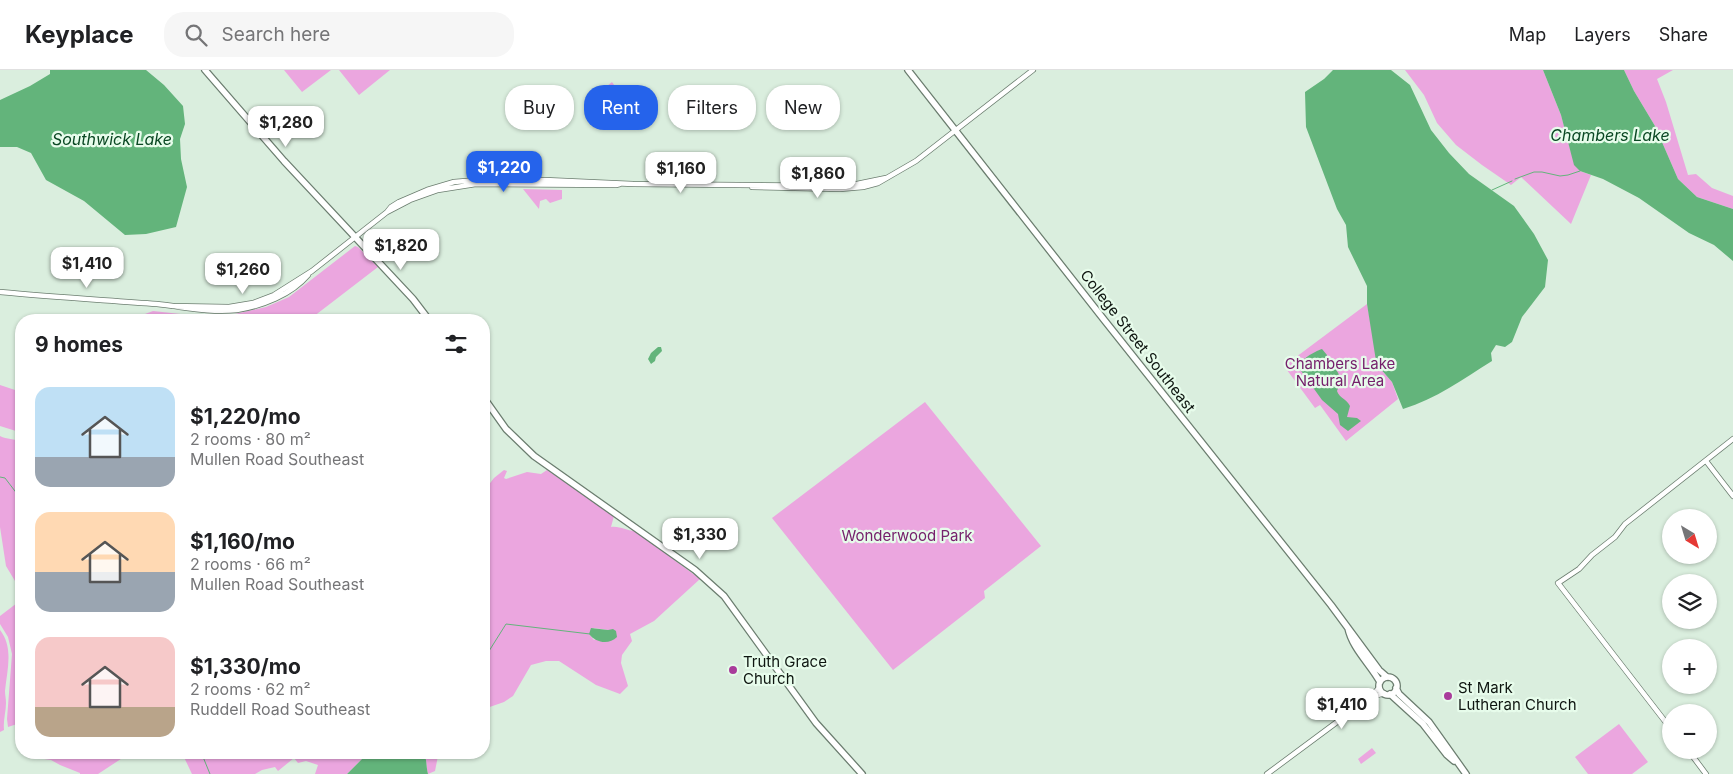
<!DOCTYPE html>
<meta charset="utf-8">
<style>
body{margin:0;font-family:Inter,sans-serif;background:#f6f6f6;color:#202124;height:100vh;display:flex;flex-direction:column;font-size:19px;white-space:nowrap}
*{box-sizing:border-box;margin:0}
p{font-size:16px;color:#757577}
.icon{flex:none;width:28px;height:28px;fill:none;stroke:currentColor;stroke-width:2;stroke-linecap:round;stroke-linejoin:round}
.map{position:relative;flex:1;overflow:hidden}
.drawer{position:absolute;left:15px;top:244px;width:475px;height:445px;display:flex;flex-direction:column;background:#fff;border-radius:20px;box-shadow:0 1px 4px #0004}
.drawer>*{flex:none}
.top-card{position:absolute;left:505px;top:15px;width:475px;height:45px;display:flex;gap:10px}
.needle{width:32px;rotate:142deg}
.tools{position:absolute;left:1662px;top:439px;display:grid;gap:10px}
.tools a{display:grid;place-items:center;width:55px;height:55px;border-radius:50%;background:#fff;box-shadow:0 1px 4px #0004;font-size:25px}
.price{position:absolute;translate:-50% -42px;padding:0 11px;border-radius:10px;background:#fff;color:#222;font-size:16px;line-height:32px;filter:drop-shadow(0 1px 2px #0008)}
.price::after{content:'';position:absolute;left:50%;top:30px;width:15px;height:11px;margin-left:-8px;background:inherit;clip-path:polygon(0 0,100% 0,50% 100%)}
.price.current{background:#2563eb;color:#fff}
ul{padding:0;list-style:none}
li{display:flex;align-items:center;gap:15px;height:125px;padding:0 20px}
li span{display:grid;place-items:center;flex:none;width:140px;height:100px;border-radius:15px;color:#555}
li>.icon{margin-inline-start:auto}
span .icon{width:60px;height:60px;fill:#fffc;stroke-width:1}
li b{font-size:21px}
h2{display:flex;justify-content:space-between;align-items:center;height:60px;padding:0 20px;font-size:21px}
.pill{padding:0 18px;border-radius:20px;background:#fff;box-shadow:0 1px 4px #0004;font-size:18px;line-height:45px}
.pill.current{background:#2563eb;color:#fff}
header{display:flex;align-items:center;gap:30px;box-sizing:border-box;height:70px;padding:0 25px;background:#fff;border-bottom:1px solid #e0e0e0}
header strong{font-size:24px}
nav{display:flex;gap:28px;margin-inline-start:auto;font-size:18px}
.search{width:350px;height:45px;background:#f6f6f6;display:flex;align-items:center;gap:12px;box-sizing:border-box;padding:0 18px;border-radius:20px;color:#757577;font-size:19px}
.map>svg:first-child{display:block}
.green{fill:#eba6df;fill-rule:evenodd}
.water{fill:#63b47b}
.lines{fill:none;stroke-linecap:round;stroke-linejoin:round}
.stream{stroke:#63b47b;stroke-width:1}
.minor-casing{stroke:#6b7d6f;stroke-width:6}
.major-casing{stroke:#6b7d6f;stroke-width:8}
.minor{stroke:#fff;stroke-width:4.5}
.major{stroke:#fff;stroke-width:5.5}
.poi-dot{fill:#a93c9b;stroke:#e7fceb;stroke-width:2}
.labels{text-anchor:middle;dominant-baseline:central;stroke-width:4.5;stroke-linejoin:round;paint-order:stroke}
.street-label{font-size:15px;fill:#0e1510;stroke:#e7fceb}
.park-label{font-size:15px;fill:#76216c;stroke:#e7fceb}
.poi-label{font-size:15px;fill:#0e1510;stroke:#e7fceb;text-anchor:start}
.water-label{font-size:16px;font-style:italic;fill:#0a4823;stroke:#e7fceb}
</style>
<header>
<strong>Keyplace</strong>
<div class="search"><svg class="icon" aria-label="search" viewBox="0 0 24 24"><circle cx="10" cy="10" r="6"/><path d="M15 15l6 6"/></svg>Search here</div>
<nav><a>Map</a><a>Layers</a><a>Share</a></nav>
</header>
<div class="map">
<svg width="1733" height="704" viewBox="0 0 1733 704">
<rect width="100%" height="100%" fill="#daeede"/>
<path class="green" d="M284,0H331L302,22Z
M339,0H390L359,25Z
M1405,0H1543L1561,45L1571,82L1580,101L1591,105L1571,154L1521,107L1511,115L1482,95L1456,75L1437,53L1424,25Z
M1624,0H1673L1657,9L1666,32L1688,105L1696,104L1712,118L1733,126V139L1697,127L1678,109L1655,56L1634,21Z
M612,12L619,22L613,40L591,34L590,24L600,22Z
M523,119L562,120V129L550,133L546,129L540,131L539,139Z
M355,176L358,177L378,197L309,250H135L137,247L153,241L217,248L266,237L289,227Z
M1367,234L1379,297L1392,312L1398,329L1346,371L1320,335L1315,338L1284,296Z
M0,315L21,322V344L16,361L0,356Z
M925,332L1041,476L984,521L985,528L893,600L772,448Z
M0,366C7,370 14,368 21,372V516L15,511L6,496L0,457Z
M504,400L507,401L504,408L506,409L527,402L541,404L547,400L614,446L611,457C621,456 626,461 635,461L700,509L654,551L630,564L632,571L622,585L621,593L628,616L620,624L596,615L559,591H546L531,595L513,626L504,632L484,639V421L494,408ZM594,558L608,560L594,570L589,564Z
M21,530V658L17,654L8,657L7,649L12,584L8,567L0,554V546Z
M0,560C14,578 7,600 5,621C5,625 6,629 6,633C6,642 3,650 4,660L0,662Z
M1619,654L1648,692L1632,704H1588L1575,687Z
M1372,678L1376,683L1361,694L1358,689Z
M35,683H130L98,704H80V703L60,695L51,690L44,689Z
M182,683H384L362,689L347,704H315L318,695L306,691L298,693L294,688L278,701L275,697L262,700L255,704H192Z
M424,683H441L438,686L435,701L428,704C426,697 427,690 424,683Z"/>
<path class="water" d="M50,0H146L164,15L183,36L185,54L180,69L181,89L187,117L176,157L146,164L125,165L84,131L46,110L31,83L17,77H0V30L30,16L50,4Z
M1333,0H1391L1410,15L1431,60L1449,83L1469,104L1514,136L1534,164L1548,190L1545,217L1522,247L1512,272L1505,277L1496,275L1491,283L1492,291C1463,309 1436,329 1403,339L1392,312L1379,297L1376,291L1367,234V216L1348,177L1346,155L1337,139L1306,57L1305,22L1324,9Z
M1543,0H1624L1634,21L1655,56L1678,109L1697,127L1733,139V191L1714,175L1689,163L1639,128L1603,109L1580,101L1574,95L1561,45Z
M658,277H661L662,281L656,287L655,291L651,294L648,289L651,283Z
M1322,279L1327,285L1325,293C1339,298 1343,307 1337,321C1339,328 1347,329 1350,336L1347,347L1357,348L1361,351L1348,361L1340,355L1338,344L1322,330L1299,298C1300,289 1314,282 1322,279Z
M591,558L608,560L613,559L616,561L617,567C609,575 596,573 589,564Z
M384,682L424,683C427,689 426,697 428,704H347L362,689Z"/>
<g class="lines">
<path class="stream" d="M1515,109L1534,102H1542L1560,106L1568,105L1580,101
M1492,120L1512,111
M0,407L5,408L21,429
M484,589L506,554L590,564
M201,682L210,704"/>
<g class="minor-casing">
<path id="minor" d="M752,117L840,119L863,117L878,113L916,91L1033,0
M387,142L391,137L399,132L427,120L454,112L478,110H545L633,114L840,116L852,115L886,108
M0,222C52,227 105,230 157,234C184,237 210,243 237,240C262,236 291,225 308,205
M172,236L229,237L253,233L274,225L312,201L387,142L410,130L438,120L476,114L616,115L620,114
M1706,391L1733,426
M1369,628L1384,623
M1671,659L1558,513L1579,499L1592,485L1615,467L1625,454L1733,369
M1688,680L1706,704
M1267,704L1368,629L1379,618"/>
</g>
<g class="major-casing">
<path id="major" d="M205,0L284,91L413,229L429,250
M908,0L1105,251L1331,535L1379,600L1387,607
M484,328L506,359L534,386L695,500L724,526L816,653L862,704
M1348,558C1352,578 1370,594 1380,612
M1379 616a9 9 0 1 1 18 0a9 9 0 1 1-18 0Z
M1396,618L1399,624L1429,652L1466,704
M1390,624L1423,654L1447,685L1454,691"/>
</g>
<use href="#minor" class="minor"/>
<use href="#major" class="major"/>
</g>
<g class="poi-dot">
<circle cx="733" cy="600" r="5"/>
<circle cx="1448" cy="626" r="5"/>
</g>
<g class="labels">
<g class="street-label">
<text transform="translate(1138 271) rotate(52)">College Street Southeast</text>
</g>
<g class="park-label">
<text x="1340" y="293">Chambers Lake<tspan x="1340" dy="17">Natural Area</tspan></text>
<text x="907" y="465">Wonderwood Park</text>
</g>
<g class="poi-label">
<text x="743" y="591">Truth Grace<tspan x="743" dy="17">Church</tspan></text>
<text x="1458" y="617">St Mark<tspan x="1458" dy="17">Lutheran Church</tspan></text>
</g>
<g class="water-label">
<text x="1610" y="65">Chambers Lake</text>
<text x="112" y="69">Southwick Lake</text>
</g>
</g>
</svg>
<div class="tools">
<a><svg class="needle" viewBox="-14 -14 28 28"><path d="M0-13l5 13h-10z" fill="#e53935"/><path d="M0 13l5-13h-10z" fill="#757577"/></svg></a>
<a><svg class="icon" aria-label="layers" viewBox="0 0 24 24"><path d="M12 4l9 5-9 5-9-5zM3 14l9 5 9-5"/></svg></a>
<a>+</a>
<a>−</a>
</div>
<b class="price" style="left:286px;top:78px">$1,280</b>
<b class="price current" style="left:504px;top:123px">$1,220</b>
<b class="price" style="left:681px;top:124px">$1,160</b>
<b class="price" style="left:818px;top:129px">$1,860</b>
<b class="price" style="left:401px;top:201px">$1,820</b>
<b class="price" style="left:87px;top:219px">$1,410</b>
<b class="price" style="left:243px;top:225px">$1,260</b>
<b class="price" style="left:700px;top:490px">$1,330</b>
<b class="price" style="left:1342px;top:660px">$1,410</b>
<div class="top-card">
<a class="pill">Buy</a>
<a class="pill current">Rent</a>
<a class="pill">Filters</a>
<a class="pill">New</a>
</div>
<section class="drawer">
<h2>9 homes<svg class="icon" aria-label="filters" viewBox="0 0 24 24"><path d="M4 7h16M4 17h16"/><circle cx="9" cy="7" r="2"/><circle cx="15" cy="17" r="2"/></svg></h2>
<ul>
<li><span style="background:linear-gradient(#bfe0f5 70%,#9aa5b1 0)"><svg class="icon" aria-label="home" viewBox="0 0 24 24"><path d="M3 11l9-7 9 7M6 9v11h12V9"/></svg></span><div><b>$1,220/mo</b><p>2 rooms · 80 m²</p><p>Mullen Road Southeast</p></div></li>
<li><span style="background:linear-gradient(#ffd9b3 60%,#9aa5b1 0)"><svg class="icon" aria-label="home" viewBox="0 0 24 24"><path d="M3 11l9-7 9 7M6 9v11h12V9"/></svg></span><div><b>$1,160/mo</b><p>2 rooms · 66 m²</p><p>Mullen Road Southeast</p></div></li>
<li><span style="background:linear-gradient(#f6c9c9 70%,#b9a48a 0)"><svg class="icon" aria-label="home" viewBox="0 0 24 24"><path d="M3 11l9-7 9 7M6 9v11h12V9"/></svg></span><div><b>$1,330/mo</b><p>2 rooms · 62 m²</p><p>Ruddell Road Southeast</p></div></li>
</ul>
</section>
</div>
